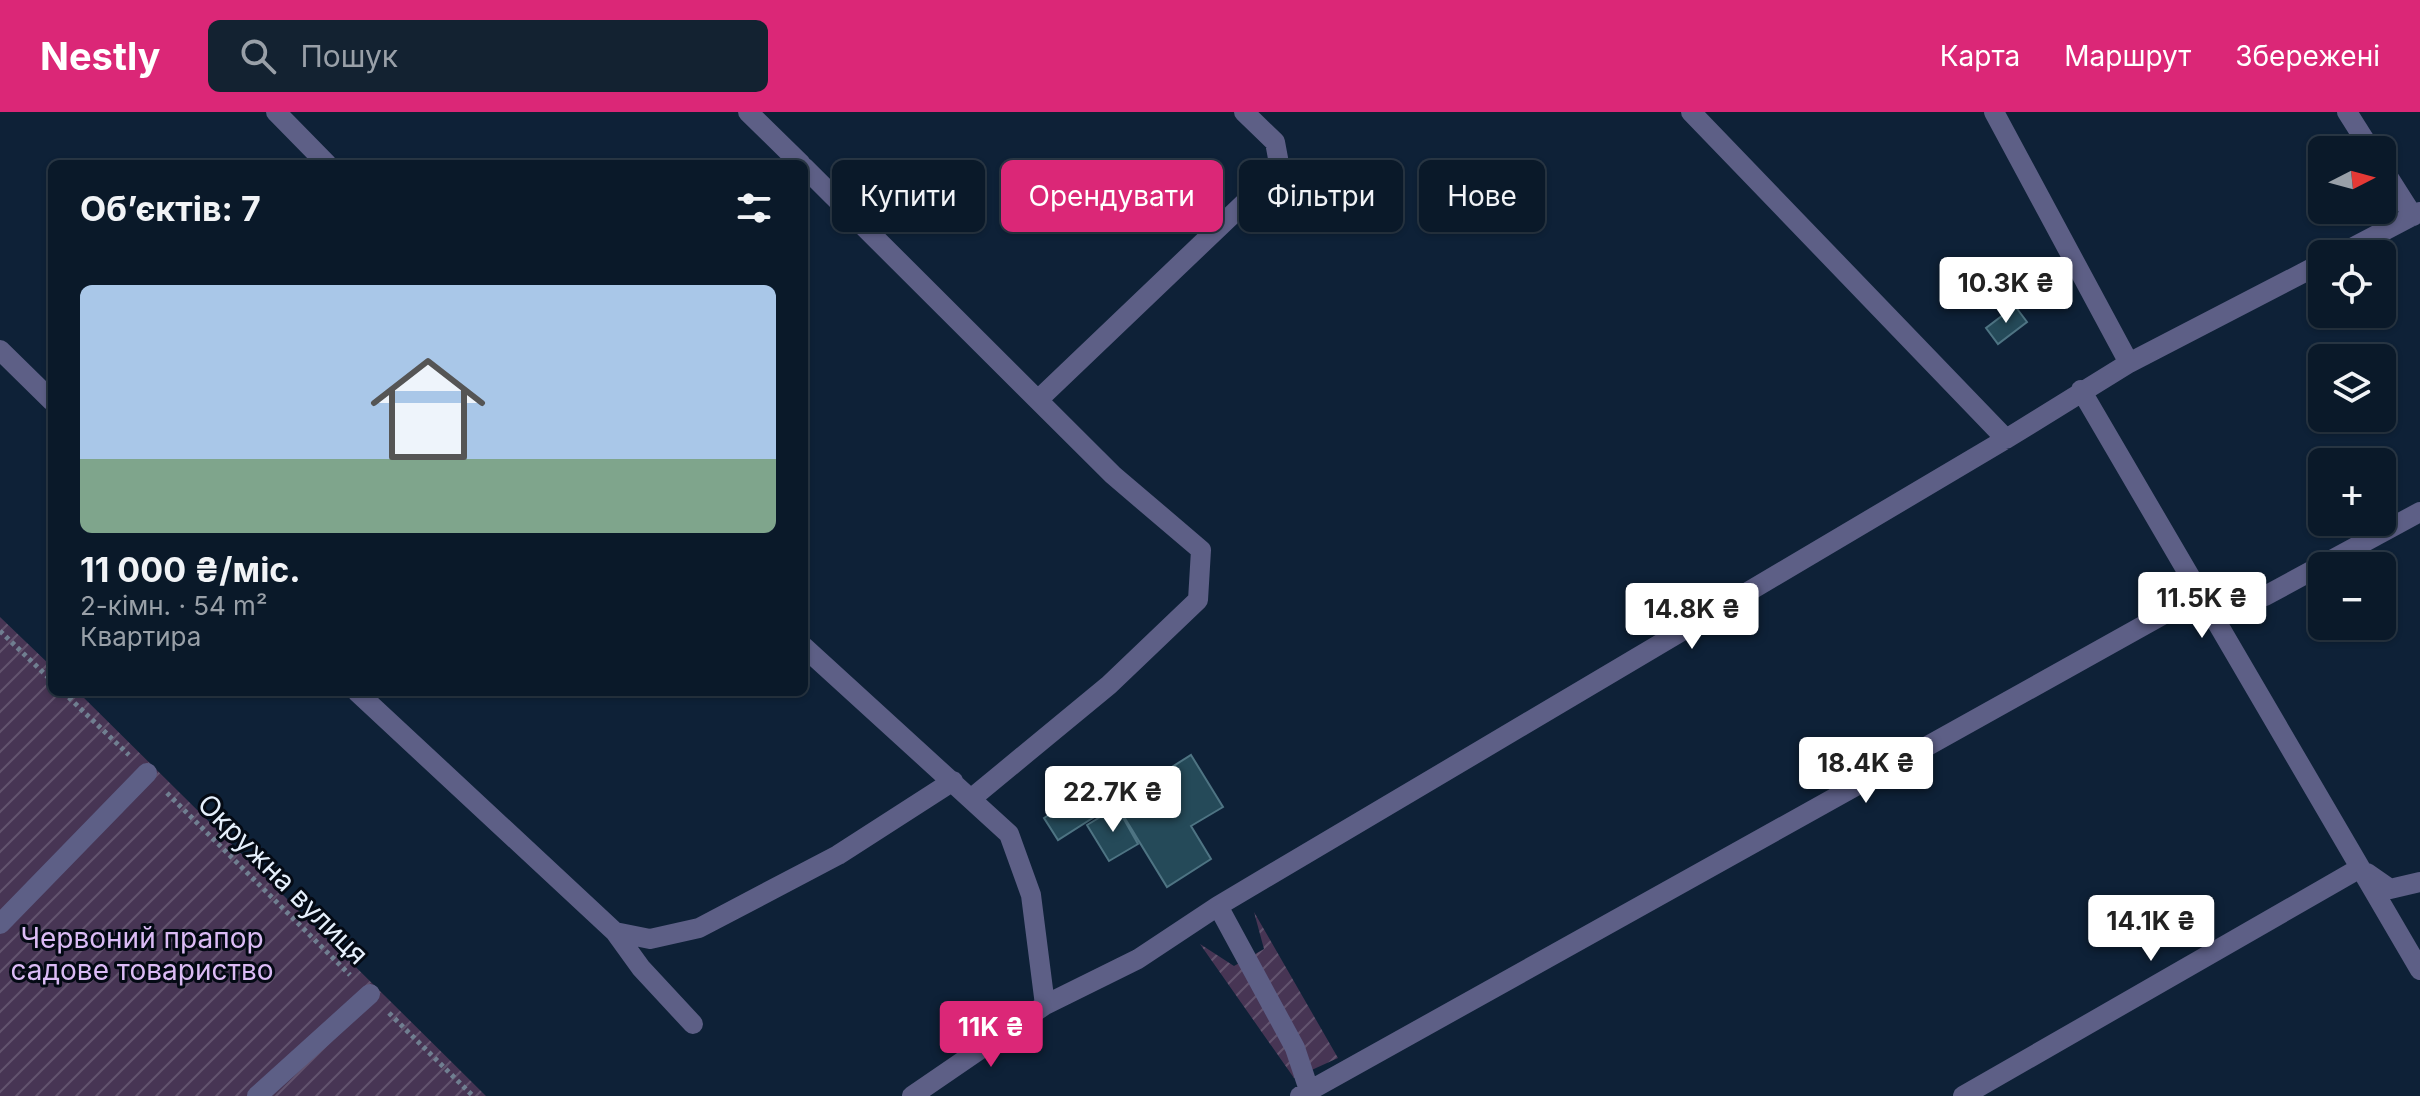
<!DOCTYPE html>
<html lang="uk">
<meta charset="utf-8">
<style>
body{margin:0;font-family:Inter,sans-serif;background:#132231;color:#f1f3f6;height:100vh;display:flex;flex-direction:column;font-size:30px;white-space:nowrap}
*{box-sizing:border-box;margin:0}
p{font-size:26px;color:#99a0a8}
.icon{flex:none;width:44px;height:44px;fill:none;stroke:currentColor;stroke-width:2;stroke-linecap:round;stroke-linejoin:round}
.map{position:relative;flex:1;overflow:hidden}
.details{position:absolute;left:48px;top:48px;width:760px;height:536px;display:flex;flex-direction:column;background:#0a1929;border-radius:12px;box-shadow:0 2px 6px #0004,0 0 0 2px #2a3846}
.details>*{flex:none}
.hud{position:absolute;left:832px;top:48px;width:760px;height:72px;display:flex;gap:16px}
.needle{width:52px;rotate:84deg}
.buttons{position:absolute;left:2308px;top:24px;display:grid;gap:16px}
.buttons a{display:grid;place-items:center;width:88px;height:88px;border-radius:12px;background:#0a1929;box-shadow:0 2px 6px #0004,0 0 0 2px #2a3846;font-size:40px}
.price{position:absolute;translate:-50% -68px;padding:0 18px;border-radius:8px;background:#fff;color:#222;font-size:26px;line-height:52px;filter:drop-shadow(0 2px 4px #0008)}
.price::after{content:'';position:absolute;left:50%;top:48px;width:24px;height:18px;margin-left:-12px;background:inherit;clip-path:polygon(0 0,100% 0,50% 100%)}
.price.current{background:#db2777;color:#fff}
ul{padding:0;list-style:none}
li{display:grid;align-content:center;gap:16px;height:424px;padding:0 32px}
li+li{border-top:2px solid #2a3846}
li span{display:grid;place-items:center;height:248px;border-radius:12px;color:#555}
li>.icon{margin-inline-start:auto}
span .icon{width:144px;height:144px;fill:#fffc;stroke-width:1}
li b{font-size:34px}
h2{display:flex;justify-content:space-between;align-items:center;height:96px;padding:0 32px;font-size:34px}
.tag{padding:0 28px;border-radius:12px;background:#0a1929;box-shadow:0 2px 6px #0004,0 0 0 2px #2a3846;font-size:28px;line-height:72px}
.tag.current{background:#db2777;color:#fff}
header{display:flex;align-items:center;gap:48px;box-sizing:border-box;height:112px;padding:0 40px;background:#db2777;color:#fff}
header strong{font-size:38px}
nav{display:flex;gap:44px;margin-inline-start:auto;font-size:28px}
.search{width:560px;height:72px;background:#132231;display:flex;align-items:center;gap:20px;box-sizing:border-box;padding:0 28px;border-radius:12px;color:#99a0a8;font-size:30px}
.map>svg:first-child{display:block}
.garden{fill:url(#garden-furrows)}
.building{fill:#254a59;stroke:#4e7483;stroke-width:2}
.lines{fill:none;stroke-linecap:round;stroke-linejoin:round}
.path{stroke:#707f91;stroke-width:5;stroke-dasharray:4 4;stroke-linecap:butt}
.minor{stroke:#5d5f86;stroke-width:20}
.labels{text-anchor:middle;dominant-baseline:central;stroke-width:6;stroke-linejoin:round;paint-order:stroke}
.street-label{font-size:28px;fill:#e6f0fc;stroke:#040a14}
.park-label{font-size:28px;fill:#dbbbf5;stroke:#040a14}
</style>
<header>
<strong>Nestly</strong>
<div class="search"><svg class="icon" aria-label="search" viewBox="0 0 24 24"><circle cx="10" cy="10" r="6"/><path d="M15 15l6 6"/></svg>Пошук</div>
<nav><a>Карта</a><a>Маршрут</a><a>Збережені</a></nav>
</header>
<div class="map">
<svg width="2420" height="984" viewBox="0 0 2420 984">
<defs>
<pattern id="garden-furrows" width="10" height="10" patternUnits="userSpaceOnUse" patternTransform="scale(2)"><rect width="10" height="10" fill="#473554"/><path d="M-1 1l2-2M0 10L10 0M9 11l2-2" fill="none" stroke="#62536e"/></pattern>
</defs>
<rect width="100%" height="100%" fill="#0e2137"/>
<path class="garden" d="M0,505L52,555V580H78L486,984H0Z
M1254,800L1338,946L1294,966L1200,832L1234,854L1264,837Z"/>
<path class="building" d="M2015,194L2027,210L1998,232L1986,216Z
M1191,643L1223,695L1191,714L1211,747L1167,775L1107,677L1135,660L1143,673Z
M1096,673L1110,695L1058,728L1044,706Z
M1117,695L1138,732L1109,749L1087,713Z"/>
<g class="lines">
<path class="path" d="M0,519L52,569
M63,580L129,643
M167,681L350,863
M389,901L473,984"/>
<path class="minor" d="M276,0L327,52
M748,0L801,52
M1691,0L2006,327
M1994,0L2129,251
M2347,0L2371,38
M804,55L1113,363L1201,438L1198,488L1109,573L972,686
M2382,55L2413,104
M2340,142L2420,100
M0,238L52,289
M2081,278L2420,858
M1038,288L1280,57L1275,30L1244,0
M804,535L1009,722L1031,783L1045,893
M357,580L615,820L650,827L699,816L838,743L953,669
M2367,761L2390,777L2420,770
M1218,794L1295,936L1311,984
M0,812L147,661
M615,820L641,856L693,912
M257,984L370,882
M912,984L1045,893L1138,847L1218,794L2006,327L2129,251L2322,151
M1300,984L2200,482L2234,488L2265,484L2420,400
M1963,984L2360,756"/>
</g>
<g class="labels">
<g class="street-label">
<text transform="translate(283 767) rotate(45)">Окружна вулиця</text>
</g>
<g class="park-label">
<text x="142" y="826">Червоний прапор<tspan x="142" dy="32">садове товариство</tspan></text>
</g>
</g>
</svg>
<div class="buttons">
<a><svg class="needle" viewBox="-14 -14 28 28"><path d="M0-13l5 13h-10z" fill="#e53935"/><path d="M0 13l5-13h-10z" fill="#99a0a8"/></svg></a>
<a><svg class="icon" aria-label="locate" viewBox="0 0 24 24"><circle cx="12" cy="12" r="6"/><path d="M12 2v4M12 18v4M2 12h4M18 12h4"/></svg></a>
<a><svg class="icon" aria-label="layers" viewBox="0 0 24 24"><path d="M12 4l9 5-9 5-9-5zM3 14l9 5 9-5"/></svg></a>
<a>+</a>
<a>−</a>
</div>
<b class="price" style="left:2006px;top:213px">10.3K ₴</b>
<b class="price" style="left:2202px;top:528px">11.5K ₴</b>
<b class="price" style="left:1692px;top:539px">14.8K ₴</b>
<b class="price" style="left:1866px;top:693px">18.4K ₴</b>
<b class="price" style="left:1113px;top:722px">22.7K ₴</b>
<b class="price" style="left:2151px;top:851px">14.1K ₴</b>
<b class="price current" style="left:991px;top:957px">11K ₴</b>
<div class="hud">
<a class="tag">Купити</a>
<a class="tag current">Орендувати</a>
<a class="tag">Фільтри</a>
<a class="tag">Нове</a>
</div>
<section class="details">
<h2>Об’єктів: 7<svg class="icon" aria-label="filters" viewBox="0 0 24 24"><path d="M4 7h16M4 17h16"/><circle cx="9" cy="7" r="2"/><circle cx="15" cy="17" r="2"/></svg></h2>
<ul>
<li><span style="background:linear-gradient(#a9c7e8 70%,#7fa58c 0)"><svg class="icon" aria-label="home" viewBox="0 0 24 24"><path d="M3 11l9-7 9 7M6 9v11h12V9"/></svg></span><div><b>11 000 ₴/міс.</b><p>2-кімн. · 54 m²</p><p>Квартира</p></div></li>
</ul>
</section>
</div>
